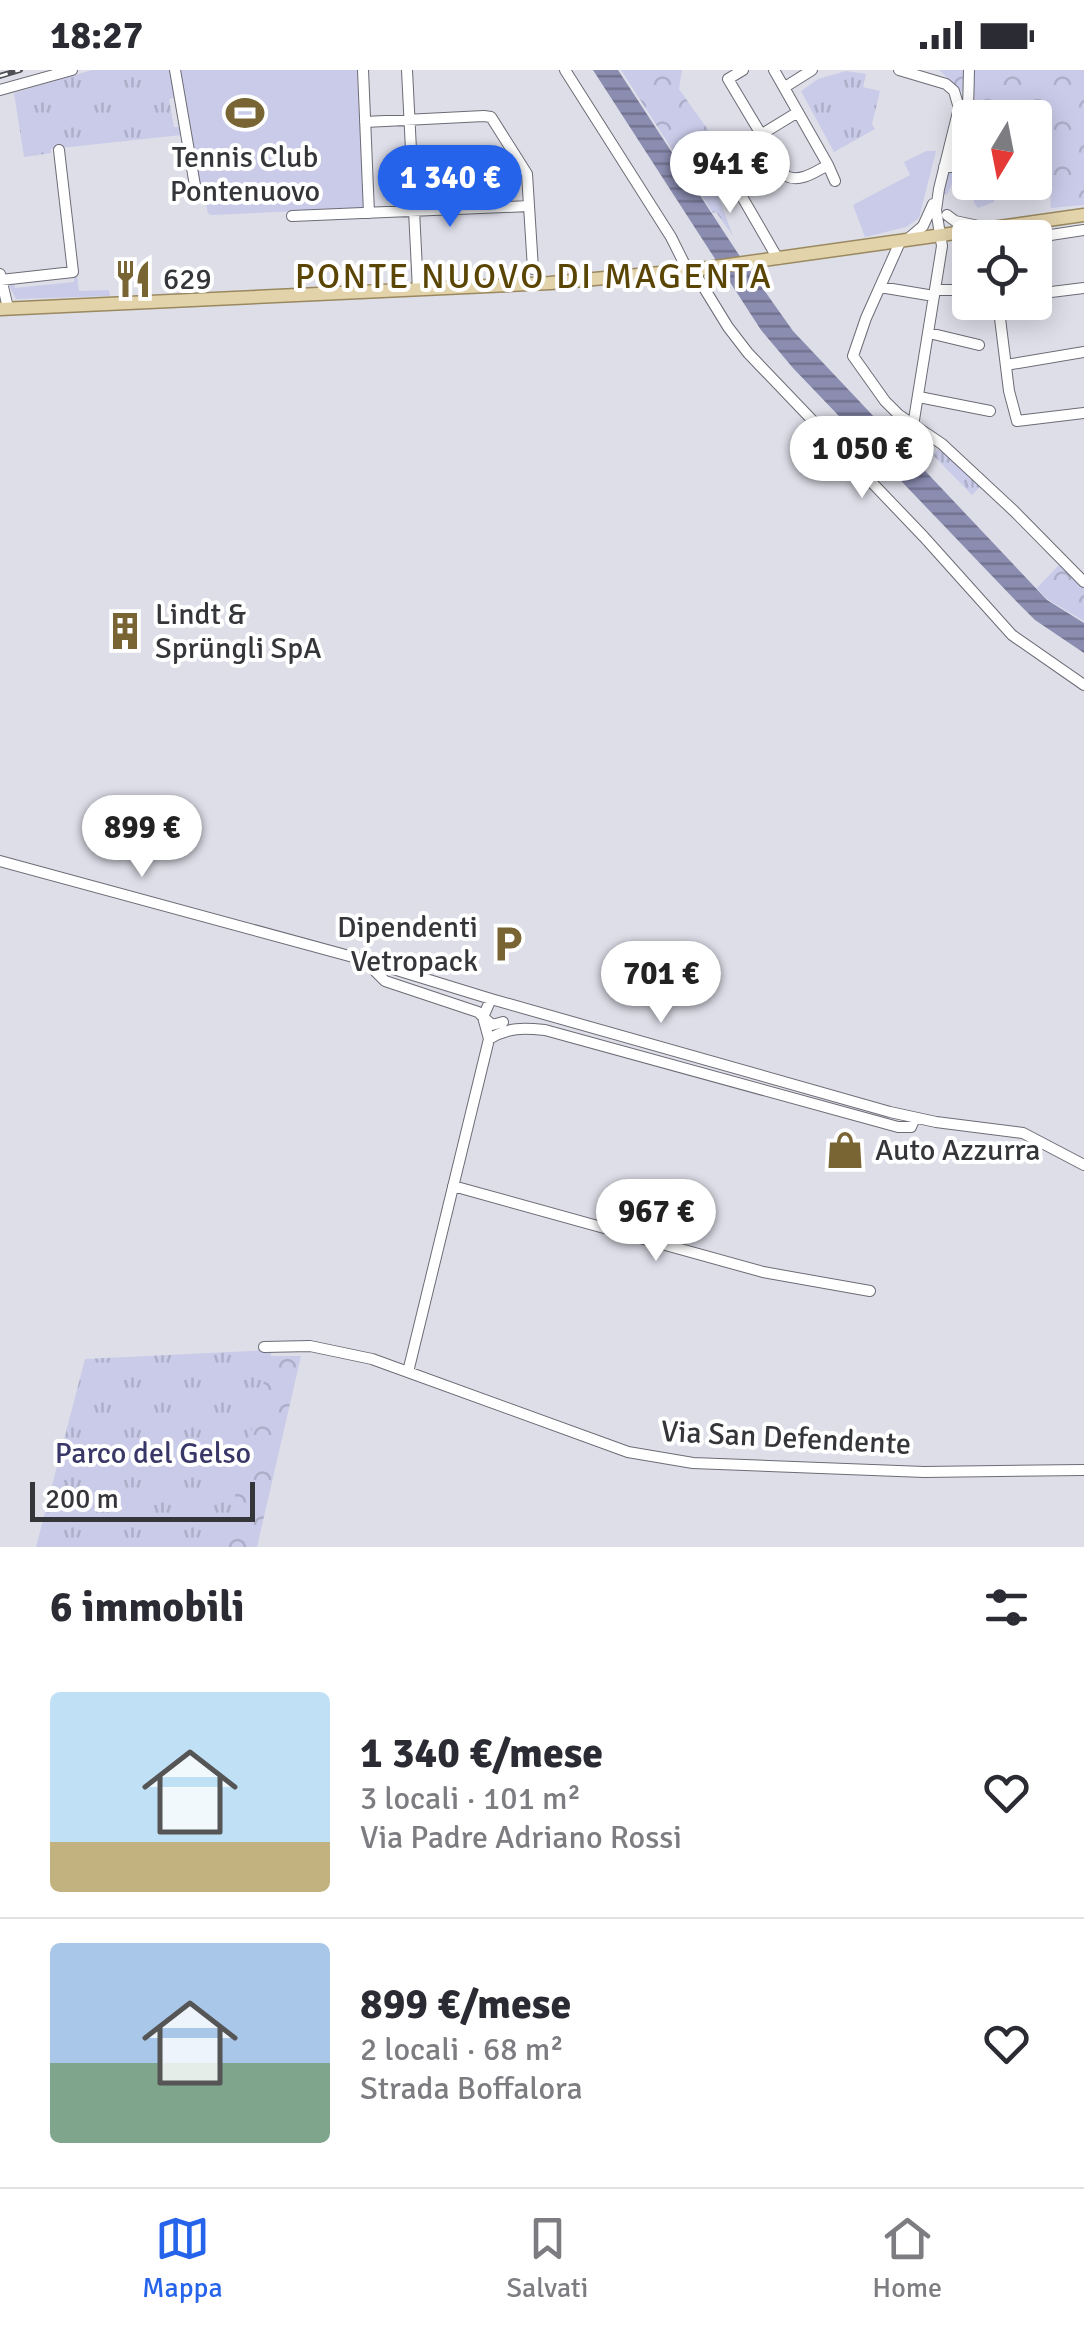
<!DOCTYPE html>
<html lang="it">
<meta charset="utf-8">
<style>
body{margin:0;font-family:Signika,sans-serif;background:#f2f2f3;color:#2b2b33;height:100vh;display:flex;flex-direction:column;font-size:38px;white-space:nowrap}
*{box-sizing:border-box;margin:0}
p{font-size:32px;color:#7c7c81}
.icon{flex:none;width:55px;height:55px;fill:none;stroke:currentColor;stroke-width:2;stroke-linecap:round;stroke-linejoin:round}
.map{position:relative;height:1477px;overflow:hidden}
.details{display:flex;flex-direction:column;background:#fff;flex:1}
.details>*{flex:none}
.needle{width:65px;rotate:190deg}
.tools{position:absolute;left:952px;top:30px;display:grid;gap:20px}
.tools a{display:grid;place-items:center;width:100px;height:100px;border-radius:10px;background:#fff;box-shadow:0 5px 25px #0003;font-size:50px}
.scale{position:absolute;left:30px;bottom:25px;width:225px;box-sizing:border-box;padding-left:10px;border:5px solid #35363a;border-top:0;font-size:28px;line-height:35px;white-space:nowrap;color:#35363a;-webkit-text-stroke:8px #fff;paint-order:stroke}
.price{position:absolute;translate:-50% -85px;padding:0 22px;border-radius:35px;background:#fff;color:#222;font-size:32px;line-height:65px;filter:drop-shadow(0 2px 5px #0008)}
.price::after{content:'';position:absolute;left:50%;top:60px;width:30px;height:22px;margin-left:-15px;background:inherit;clip-path:polygon(0 0,100% 0,50% 100%)}
.price.current{background:#2563eb;color:#fff}
ul{padding:0;list-style:none}
li{display:flex;align-items:center;gap:30px;height:250px;padding:0 50px}
li+li{border-top:2px solid #e1e1e2}
li span{display:grid;place-items:center;flex:none;width:280px;height:200px;border-radius:10px;color:#555}
li>.icon{margin-inline-start:auto}
span .icon{width:120px;height:120px;fill:#fffc;stroke-width:1}
li b{font-size:42px}
h2{display:flex;justify-content:space-between;align-items:center;height:120px;padding:0 50px;font-size:42px}
.status{display:flex;justify-content:space-between;align-items:center;height:70px;padding:0 50px;background:#fff;direction:ltr}
.status svg{height:28px;fill:currentColor}
.menu{display:flex;justify-content:space-around;align-items:center;height:140px;border-top:2px solid #e1e1e2;background:#fff;font-size:28px;color:#7c7c81}
.menu a{display:grid;justify-items:center;gap:5px}
.menu .current{color:#2563eb}
.map>svg:first-child{display:block}
.grass{fill:#c9cbe9}
.forest{fill:url(#forest-crowns)}
.park{fill:url(#park-tufts)}
.water{fill:url(#water-rules)}
.lines{fill:none;stroke-linecap:round;stroke-linejoin:round}
.minor-casing{stroke:#6c6c76;stroke-width:12}
.major-casing{stroke:#9a895f;stroke-width:15}
.minor{stroke:#fff;stroke-width:10}
.major{stroke:#e3d3ab;stroke-width:12}
.rail-casing{stroke:#4f5055;stroke-width:6}
.rail{stroke:#fff;stroke-width:2.5;stroke-dasharray:8;stroke-linecap:butt}
.labels{text-anchor:middle;dominant-baseline:central;stroke-width:8;stroke-linejoin:round;paint-order:stroke}
.poi-label{font-size:30px;fill:#35363a;stroke:#fff;text-anchor:start}
.street-label{font-size:30px;fill:#35363a;stroke:#fff}
.park-label{font-size:30px;fill:#383768;stroke:#fff}
.quarter-label{font-size:35px;letter-spacing:2.5px;fill:#5a4504;stroke:#fff}
</style>
<div class="status"><b>18:27</b><svg viewBox="0 0 49 12"><path d="M0 12V9h3v3zM5 12V6h3v6zM10 12V3h3v9zM15 12V0h3v12zM26 1h20v11H26zM47 4h2v5h-2z"/></svg></div>
<div class="map">
<svg width="1084" height="1477" viewBox="0 0 1084 1477">
<defs>
<pattern id="forest-crowns" width="20" height="18" patternUnits="userSpaceOnUse" patternTransform="scale(2.5)"><rect width="20" height="18" fill="#c9cbe9"/><path d="M2 6a3 3 0 1 1 6 0M12 15a3 3 0 1 1 6 0" fill="none" stroke="#adafc9"/></pattern>
<pattern id="park-tufts" width="24" height="20" patternUnits="userSpaceOnUse" patternTransform="scale(2.5)"><rect width="24" height="20" fill="#c9cbe9"/><path d="M3 7l-1-3M5 7V3M7 7l1-3M15 17l-1-3M17 17v-4M19 17l1-3" fill="none" stroke="#adafc9"/></pattern>
<pattern id="water-rules" width="6" height="5" patternUnits="userSpaceOnUse" patternTransform="scale(2.5)"><rect width="6" height="5" fill="#8a8cb0"/><path d="M0 2.5h6" fill="none" stroke="#727390"/></pattern>
</defs>
<rect width="100%" height="100%" fill="#dddee8"/>
<path class="grass" d="M180,0H357L364,138L211,145L208,143L204,124L201,122Z
M926,81H936L919,148L906,157L865,167L853,135L910,105L904,92Z
M74,206H77L79,221L109,220L110,226L16,229L9,215L10,212L14,213L15,218L74,212Z"/>
<path class="forest" d="M621,0H682L679,19L711,64L697,72L695,78L704,99V103L715,118L733,166L716,142L713,143Z
M939,0H1084V135L1051,138L1049,104L1041,99L1035,100V48H970V107L967,101L961,99L957,103L947,125L943,123C943,110 946,102 957,95L966,25Z
M972,113H986L987,122L995,126L994,132L978,138L974,133Z
M1059,495L1084,516V551L1047,529L1037,518Z
M264,1286H301L257,1477H222Z"/>
<path class="park" d="M92,0H170L174,28L169,29L174,57H179L181,65L51,79V83L24,87L14,23Z
M846,1L866,4L863,17L880,21L872,54L875,59L834,82L801,21L818,9Z
M940,378L982,415L972,425L933,385Z
M272,1280L222,1477H36L85,1289Z"/>
<path class="water" d="M593,0H618L737,182L793,261L1047,530L1084,553V583L1035,550L1017,532L793,298L761,260Z"/>
<g class="lines">
<g class="minor-casing">
<path id="minor" d="M175,0L197,127
M363,0L369,143
M407,0L418,220
M565,0L671,167L684,193L693,200L728,257L748,283L924,467L1012,565L1084,615
M743,0L728,9L786,106C800,113 815,102 828,95
M774,0L828,95L835,111
M899,0L946,14L954,21L959,38L939,119L936,140L942,176L913,356
M785,17L812,0
M0,20L72,0
M365,52L484,46L491,47L527,104L533,199
M762,64L798,42
M707,88L732,120L741,125L778,189
M944,97H952C970,71 968,30 969,0
M947,145L955,151L983,157
M292,146L529,136
M909,168L923,156L933,134
M1031,168L1084,160
M900,172L866,248L853,286L885,331L899,345L942,374L1014,441L1084,512
M0,204L8,238
M1,210L73,202L59,80
M880,217L934,226
M935,220H970
M1035,224L1084,218
M998,232L1009,321L1017,351L1084,343
M929,263L979,275
M1006,295L1084,282
M919,327L990,341
M0,791L364,890L491,929L890,1042L936,1052L1023,1063L1084,1095
M368,894L385,911L478,942L492,955L503,952
M489,969C508,957 524,958 545,960L898,1057H911L915,1048
M453,1116L763,1202L870,1221
M264,1277L310,1276L372,1289L628,1382L693,1393L924,1402L1084,1400
M408,1302L489,969L483,947L491,929"/>
</g>
<g class="major-casing">
<path id="major" d="M0,239L550,213L693,200L1084,145"/>
</g>
<use href="#minor" class="minor"/>
<use href="#major" class="major"/>
<g class="rail-casing">
<path id="rail" d="M0,6L20,0"/>
</g>
<use href="#rail" class="rail"/>
</g>
<defs>
<g id="stadium-bare" transform="scale(3)"><path d="M0-5a6.5 5 0 1 0 0 10a6.5 5 0 1 0 0-10ZM-3.5-1.8h7v3.6h-7Z" fill="#786533" stroke="#fff" stroke-width="2.5" paint-order="stroke"/></g>
<g id="restaurant-bare" transform="scale(3)"><path d="M-5-6h1v4h1v-4h1v4h1v-4h1v5L-1.5 .5V6h-2V.5L-5-1ZM5-6V6H3V1.5H1.5Q1.5-4 5-6Z" fill="#786533" stroke="#fff" stroke-width="2.5" paint-order="stroke"/></g>
<g id="building-bare" transform="scale(3)"><path d="M-4-6H4V6H1V3H-1V6H-4ZM-2.5-4.3h1.7v1.8h-1.7ZM.8-4.3h1.7v1.8H.8ZM-2.5-1h1.7V.8h-1.7ZM.8-1h1.7V.8H.8Z" fill="#786533" stroke="#fff" stroke-width="2.5" paint-order="stroke"/></g>
<g id="parking-bare" transform="scale(3)"><path d="M-3.5-5.5H1a3.5 3.5 0 0 1 0 7H-1V5.5H-3.5ZM-1-3.4V-.6H.8a1.4 1.4 0 0 0 0-2.8Z" fill="#786533" stroke="#fff" stroke-width="2.5" paint-order="stroke"/></g>
<g id="shop-bare" transform="scale(3)"><path d="M-5-2.5h2.3a2.7 3.5 0 0 1 5.4 0H5L5.5 6h-11ZM-1.5-2.5h3a1.5 2.3 0 0 0-3 0Z" fill="#786533" stroke="#fff" stroke-width="2.5" paint-order="stroke"/></g>
</defs>
<g fill-rule="evenodd">
<use href="#stadium-bare" x="245" y="43"/>
<use href="#restaurant-bare" x="133" y="209"/>
<use href="#building-bare" x="125" y="561"/>
<use href="#parking-bare" x="508" y="874"/>
<use href="#shop-bare" x="845" y="1080"/>
</g>
<g class="labels">
<g class="poi-label">
<text x="245" y="87" text-anchor="middle">Tennis Club<tspan x="245" dy="34">Pontenuovo</tspan></text>
<text x="163" y="209">629</text>
<text x="155" y="544">Lindt &amp;<tspan x="155" dy="34">Sprüngli SpA</tspan></text>
<text x="478" y="857" text-anchor="end">Dipendenti<tspan x="478" dy="34">Vetropack</tspan></text>
<text x="875" y="1080">Auto Azzurra</text>
</g>
<g class="street-label">
<text transform="translate(786 1368) rotate(3)">Via San Defendente</text>
</g>
<g class="park-label">
<text x="153" y="1383">Parco del Gelso</text>
</g>
<g class="quarter-label">
<text x="534" y="206">PONTE NUOVO DI MAGENTA</text>
</g>
</g>
</svg>
<div class="tools">
<a><svg class="needle" viewBox="-14 -14 28 28"><path d="M0-13l5 13h-10z" fill="#e53935"/><path d="M0 13l5-13h-10z" fill="#7c7c81"/></svg></a>
<a><svg class="icon" aria-label="locate" viewBox="0 0 24 24"><circle cx="12" cy="12" r="6"/><path d="M12 2v4M12 18v4M2 12h4M18 12h4"/></svg></a>
</div>
<div class="scale">200 m</div>
<b class="price" style="left:730px;top:146px">941 €</b>
<b class="price current" style="left:450px;top:160px">1 340 €</b>
<b class="price" style="left:862px;top:431px">1 050 €</b>
<b class="price" style="left:142px;top:810px">899 €</b>
<b class="price" style="left:661px;top:956px">701 €</b>
<b class="price" style="left:656px;top:1194px">967 €</b>
</div>
<section class="details">
<h2>6 immobili<svg class="icon" aria-label="filters" viewBox="0 0 24 24"><path d="M4 7h16M4 17h16"/><circle cx="9" cy="7" r="2"/><circle cx="15" cy="17" r="2"/></svg></h2>
<ul>
<li><span style="background:linear-gradient(#bfe0f5 75%,#c2b280 0)"><svg class="icon" aria-label="home" viewBox="0 0 24 24"><path d="M3 11l9-7 9 7M6 9v11h12V9"/></svg></span><div><b>1 340 €/mese</b><p>3 locali · 101 m²</p><p>Via Padre Adriano Rossi</p></div><svg class="icon" aria-label="heart" viewBox="0 0 24 24"><path d="M12 20l-8-8c-3-5 5-10 8-4 3-6 11-1 8 4z"/></svg></li>
<li><span style="background:linear-gradient(#a9c7e8 60%,#7fa58c 0)"><svg class="icon" aria-label="home" viewBox="0 0 24 24"><path d="M3 11l9-7 9 7M6 9v11h12V9"/></svg></span><div><b>899 €/mese</b><p>2 locali · 68 m²</p><p>Strada Boffalora</p></div><svg class="icon" aria-label="heart" viewBox="0 0 24 24"><path d="M12 20l-8-8c-3-5 5-10 8-4 3-6 11-1 8 4z"/></svg></li>
</ul>
</section>
<nav class="menu">
<a class="current"><svg class="icon" aria-label="map" viewBox="0 0 24 24"><path d="M3 6l6-2 6 2 6-2v14l-6 2-6-2-6 2zM9 4v14M15 6v14"/></svg>Mappa</a>
<a><svg class="icon" aria-label="saved" viewBox="0 0 24 24"><path d="M7 4h10v16l-5-4-5 4z"/></svg>Salvati</a>
<a><svg class="icon" aria-label="home" viewBox="0 0 24 24"><path d="M3 11l9-7 9 7M6 9v11h12V9"/></svg>Home</a>
</nav>
